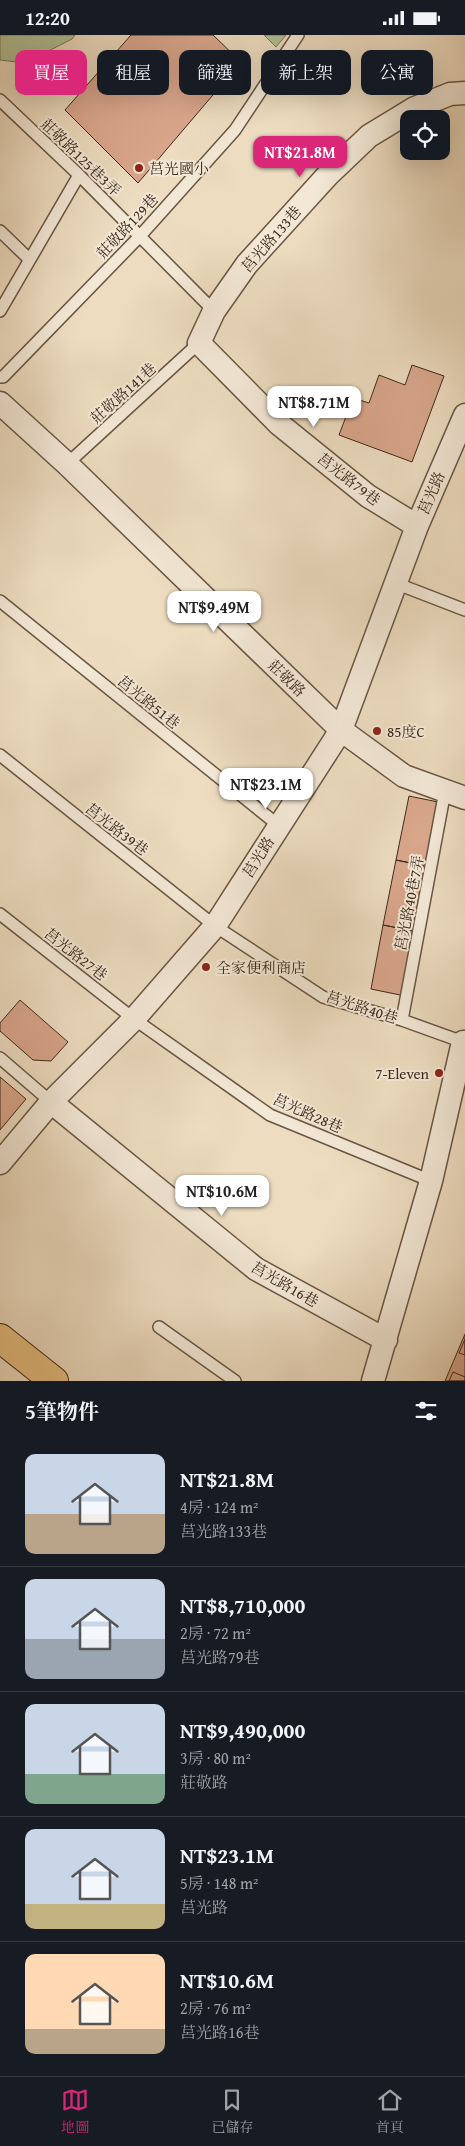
<!DOCTYPE html>
<html lang="zh-TW">
<meta charset="utf-8">
<style>
body{margin:0;font-family:"Gentium Book Plus","Noto Serif TC",serif;background:#242831;color:#f1f3f6;height:100vh;display:flex;flex-direction:column;font-size:19px;white-space:nowrap}
*{box-sizing:border-box;margin:0}
p{font-size:16px;color:#9ea1a6}
.icon{flex:none;width:28px;height:28px;fill:none;stroke:currentColor;stroke-width:2;stroke-linecap:round;stroke-linejoin:round}
.map{position:relative;height:1346px;overflow:hidden}
.details{display:flex;flex-direction:column;background:#171b24;flex:1}
.details>*{flex:none}
.banner{position:absolute;left:15px;top:15px;width:435px;height:45px;display:flex;gap:10px}
.buttons{position:absolute;left:400px;top:75px;display:grid;gap:10px}
.buttons a{display:grid;place-items:center;width:50px;height:50px;border-radius:10px;background:#171b24;box-shadow:0 5px 20px #0002;font-size:25px}
.price{position:absolute;translate:-50% -42px;padding:0 11px;border-radius:10px;background:#fff;color:#222;font-size:16px;line-height:32px;filter:drop-shadow(0 1px 2px #0008)}
.price::after{content:'';position:absolute;left:50%;top:30px;width:15px;height:11px;margin-left:-8px;background:inherit;clip-path:polygon(0 0,100% 0,50% 100%)}
.price.current{background:#db2777;color:#fff}
ul{padding:0;list-style:none}
li{display:flex;align-items:center;gap:15px;height:125px;padding:0 25px}
li+li{border-top:1px solid #363941}
li span{display:grid;place-items:center;flex:none;width:140px;height:100px;border-radius:10px;color:#555}
li>.icon{margin-inline-start:auto}
span .icon{width:60px;height:60px;fill:#fffc;stroke-width:1}
li b{font-size:21px}
h2{display:flex;justify-content:space-between;align-items:center;height:60px;padding:0 25px;font-size:21px}
.chip{padding:0 18px;border-radius:10px;background:#171b24;box-shadow:0 5px 20px #0002;font-size:18px;line-height:45px}
.chip.current{background:#db2777;color:#fff}
.status{display:flex;justify-content:space-between;align-items:center;height:35px;padding:0 25px;background:#171b24;direction:ltr}
.status svg{height:14px;fill:currentColor}
.menu{display:flex;justify-content:space-around;align-items:center;height:70px;border-top:1px solid #363941;background:#171b24;font-size:14px;color:#9ea1a6}
.menu a{display:grid;justify-items:center;gap:2px}
.menu .current{color:#db2777}
.map>svg:first-child{display:block}
.green{fill:#b2c297;stroke:#787658}
.building{fill:#d9a68c;stroke:#3d291a}
.lines{fill:none;stroke-linecap:round;stroke-linejoin:round}
.service-casing{stroke:#695644;stroke-width:14}
.minor-casing{stroke:#695644;stroke-width:25}
.primary-casing{stroke:#3d291a;stroke-width:30}
.service{stroke:#f3e8d6;stroke-width:11}
.minor{stroke:#f3e8d6;stroke-width:22}
.primary{stroke:#e6be80;stroke-width:28}
.poi-dot{fill:#8f2418;stroke:#f3e8d6;stroke-width:2}
.labels{text-anchor:middle;dominant-baseline:central;stroke-width:4;stroke-linejoin:round;paint-order:stroke}
.street-label{font-size:15px;fill:#3d291a;stroke:#f3e8d6}
.poi-label{font-size:15px;fill:#3d291a;stroke:#f3e8d6;text-anchor:start}
</style>
<div class="status"><b>12:20</b><svg viewBox="0 0 49 12"><path d="M0 12V9h3v3zM5 12V6h3v6zM10 12V3h3v9zM15 12V0h3v12zM26 1h20v11H26zM47 4h2v5h-2z"/></svg></div>
<div class="map">
<svg width="465" height="1346" viewBox="0 0 465 1346">
<rect width="100%" height="100%" fill="#eddcc0"/>
<filter id="stains"><feTurbulence type="fractalNoise" baseFrequency=".004" numOctaves="4"/><feColorMatrix values="0 0 0 0 .2 0 0 0 0 .09 0 0 0 0 .02 0 0 0 .5 -.17"/></filter>
<radialGradient id="worn" r=".72"><stop offset=".6" stop-color="#630" stop-opacity="0"/><stop offset="1" stop-color="#630" stop-opacity=".3"/></radialGradient>
<path class="green" d="M0,0H75L72,4L25,28L0,25Z
M264,0H286L276,12Z"/>
<path class="building" d="M131,0H213L241,27L138,148L65,75Z
M412,330L444,341L412,427L339,400L353,363L369,368L379,340L405,350Z
M409,761L443,768L430,832L396,825Z
M396,825L430,832L418,897L383,890Z
M383,890L418,897L405,961L371,954Z
M20,965L68,1007L51,1026L33,1025L0,996V988Z
M0,1042L26,1064L0,1095Z
M465,1299V1346H445Z
M465,1304V1320L459,1318Z
M453,1337L465,1342V1346H449Z"/>
<g class="lines">
<g class="service-casing">
<path id="service" d="M0,65L79,140L214,276
M0,196L29,224
M0,276L79,140
M0,342H3L140,201L235,95L298,0
M67,429L199,308
M395,548L465,575
M0,566L278,790
M0,720L215,891L323,962L402,985L463,1007L464,1005
M0,879L134,984L270,1080L431,1146
M402,985L445,756
M0,1023L51,1067
M159,1292L235,1346"/>
</g>
<g class="minor-casing">
<path id="minor" d="M0,368L67,429L341,695L404,741L465,763
M417,491L368,461L279,389L199,308L214,276L247,229L327,141L369,101L415,73L450,59L465,58
M51,1067L256,1234L386,1305
M0,1128L51,1067L134,984L215,891L341,695L417,491L465,380
M373,1346L431,1146L463,1007H465"/>
</g>
<g class="primary-casing">
<path id="primary" d="M0,1303L54,1346"/>
</g>
<use href="#service" class="service"/>
<use href="#minor" class="minor"/>
<use href="#primary" class="primary"/>
</g>
<g class="poi-dot">
<circle cx="139" cy="133" r="5"/>
<circle cx="377" cy="696" r="5"/>
<circle cx="206" cy="932" r="5"/>
<circle cx="439" cy="1038" r="5"/>
</g>
<g class="labels">
<g class="street-label">
<text transform="translate(81 122) rotate(44)">莊敬路125巷3弄</text>
<text transform="translate(127 191) rotate(-47)">莊敬路129巷</text>
<text transform="translate(271 204) rotate(-49)">莒光路133巷</text>
<text transform="translate(123 358) rotate(-42)">莊敬路141巷</text>
<text transform="translate(349 444) rotate(38)">莒光路79巷</text>
<text transform="translate(431 458) rotate(-67)">莒光路</text>
<text transform="translate(287 643) rotate(44)">莊敬路</text>
<text transform="translate(149 667) rotate(39)">莒光路51巷</text>
<text transform="translate(117 794) rotate(38)">莒光路39巷</text>
<text transform="translate(258 822) rotate(-58)">莒光路</text>
<text transform="translate(409 868) rotate(-79)">莒光路40巷7弄</text>
<text transform="translate(76 919) rotate(38)">莒光路27巷</text>
<text transform="translate(362 972) rotate(18)">莒光路40巷</text>
<text transform="translate(308 1078) rotate(24)">莒光路28巷</text>
<text transform="translate(285 1249) rotate(30)">莒光路16巷</text>
</g>
<g class="poi-label">
<text x="149" y="133">莒光國小</text>
<text x="387" y="696">85度C</text>
<text x="216" y="932">全家便利商店</text>
<text x="429" y="1038" text-anchor="end">7-Eleven</text>
</g>
</g>
<rect width="100%" height="100%" filter="url(#stains)"/>
<rect width="100%" height="100%" fill="url(#worn)"/>
</svg>
<div class="buttons">
<a><svg class="icon" aria-label="locate" viewBox="0 0 24 24"><circle cx="12" cy="12" r="6"/><path d="M12 2v4M12 18v4M2 12h4M18 12h4"/></svg></a>
</div>
<b class="price current" style="left:300px;top:143px">NT$21.8M</b>
<b class="price" style="left:314px;top:393px">NT$8.71M</b>
<b class="price" style="left:214px;top:598px">NT$9.49M</b>
<b class="price" style="left:266px;top:775px">NT$23.1M</b>
<b class="price" style="left:222px;top:1182px">NT$10.6M</b>
<div class="banner">
<a class="chip current">買屋</a>
<a class="chip">租屋</a>
<a class="chip">篩選</a>
<a class="chip">新上架</a>
<a class="chip">公寓</a>
</div>
</div>
<section class="details">
<h2>5筆物件<svg class="icon" aria-label="filters" viewBox="0 0 24 24"><path d="M4 7h16M4 17h16"/><circle cx="9" cy="7" r="2"/><circle cx="15" cy="17" r="2"/></svg></h2>
<ul>
<li><span style="background:linear-gradient(#c9d6e8 60%,#b9a48a 0)"><svg class="icon" aria-label="home" viewBox="0 0 24 24"><path d="M3 11l9-7 9 7M6 9v11h12V9"/></svg></span><div><b>NT$21.8M</b><p>4房 · 124 m²</p><p>莒光路133巷</p></div></li>
<li><span style="background:linear-gradient(#c9d6e8 60%,#9aa5b1 0)"><svg class="icon" aria-label="home" viewBox="0 0 24 24"><path d="M3 11l9-7 9 7M6 9v11h12V9"/></svg></span><div><b>NT$8,710,000</b><p>2房 · 72 m²</p><p>莒光路79巷</p></div></li>
<li><span style="background:linear-gradient(#c9d6e8 70%,#7fa58c 0)"><svg class="icon" aria-label="home" viewBox="0 0 24 24"><path d="M3 11l9-7 9 7M6 9v11h12V9"/></svg></span><div><b>NT$9,490,000</b><p>3房 · 80 m²</p><p>莊敬路</p></div></li>
<li><span style="background:linear-gradient(#c9d6e8 75%,#c2b280 0)"><svg class="icon" aria-label="home" viewBox="0 0 24 24"><path d="M3 11l9-7 9 7M6 9v11h12V9"/></svg></span><div><b>NT$23.1M</b><p>5房 · 148 m²</p><p>莒光路</p></div></li>
<li><span style="background:linear-gradient(#ffd9b3 75%,#b9a48a 0)"><svg class="icon" aria-label="home" viewBox="0 0 24 24"><path d="M3 11l9-7 9 7M6 9v11h12V9"/></svg></span><div><b>NT$10.6M</b><p>2房 · 76 m²</p><p>莒光路16巷</p></div></li>
</ul>
</section>
<nav class="menu">
<a class="current"><svg class="icon" aria-label="map" viewBox="0 0 24 24"><path d="M3 6l6-2 6 2 6-2v14l-6 2-6-2-6 2zM9 4v14M15 6v14"/></svg>地圖</a>
<a><svg class="icon" aria-label="saved" viewBox="0 0 24 24"><path d="M7 4h10v16l-5-4-5 4z"/></svg>已儲存</a>
<a><svg class="icon" aria-label="home" viewBox="0 0 24 24"><path d="M3 11l9-7 9 7M6 9v11h12V9"/></svg>首頁</a>
</nav>
